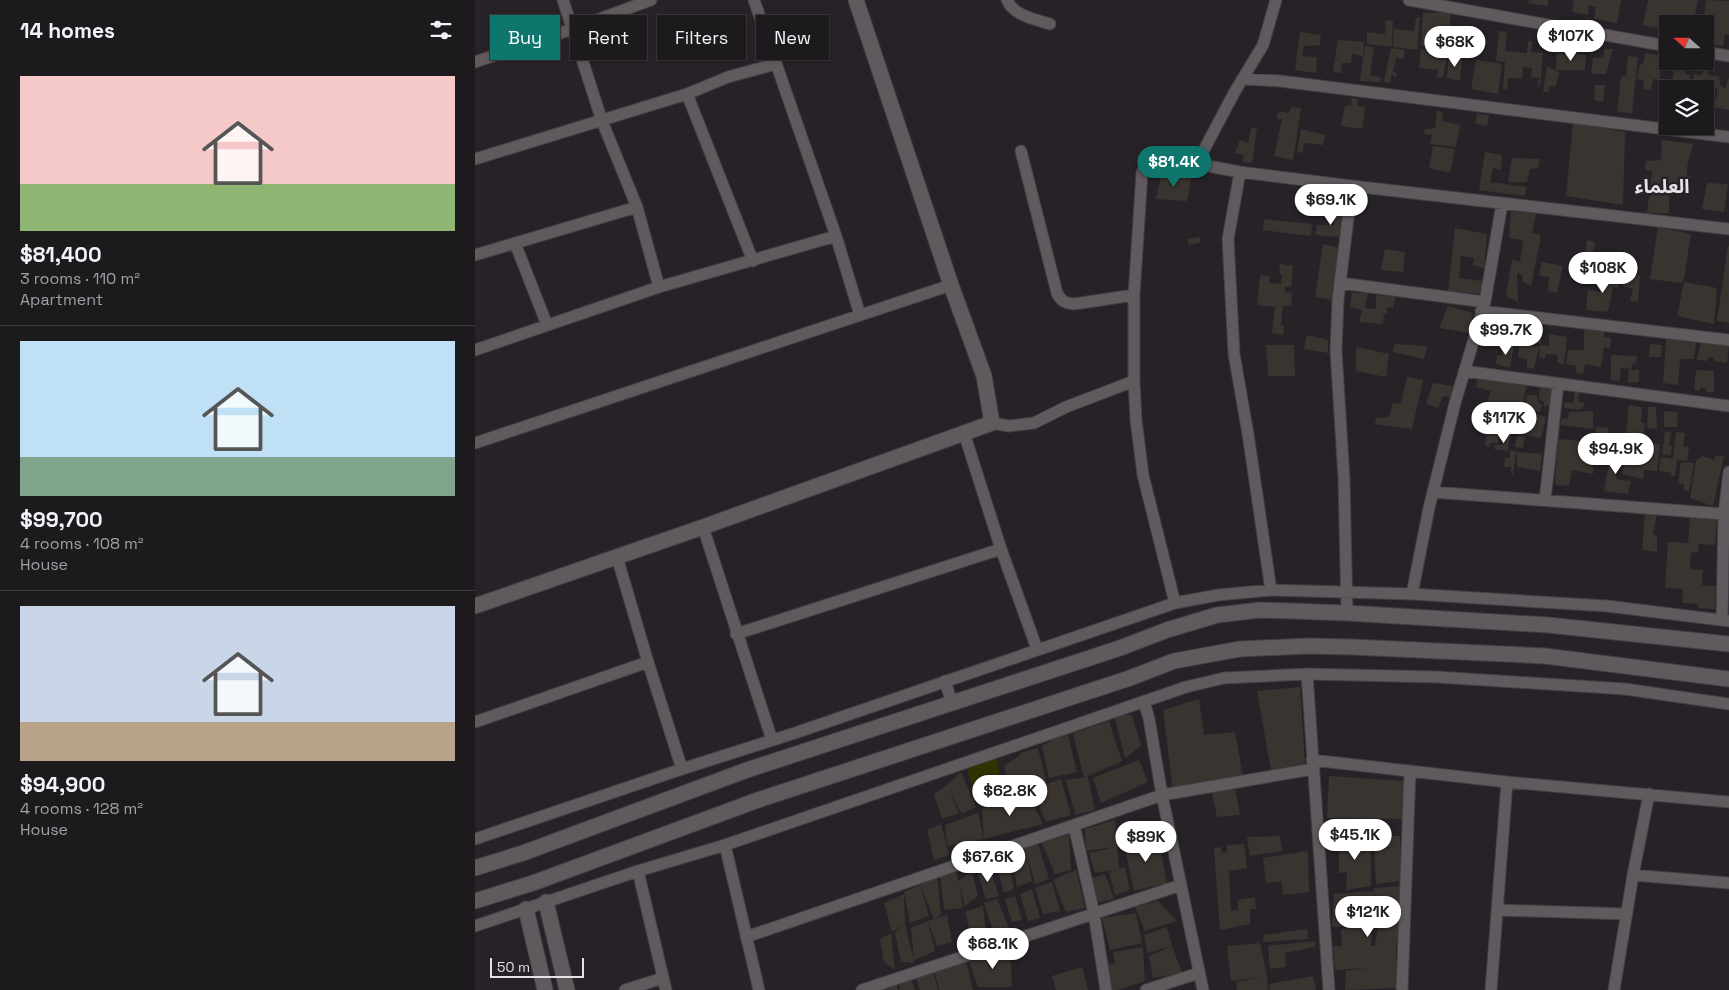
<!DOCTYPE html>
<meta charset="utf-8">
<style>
body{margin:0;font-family:"Space Grotesk","Noto Sans Arabic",sans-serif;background:#252326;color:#f1f3f6;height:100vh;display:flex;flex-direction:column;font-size:19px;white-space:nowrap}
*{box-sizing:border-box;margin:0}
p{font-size:16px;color:#a0a1a4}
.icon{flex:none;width:28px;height:28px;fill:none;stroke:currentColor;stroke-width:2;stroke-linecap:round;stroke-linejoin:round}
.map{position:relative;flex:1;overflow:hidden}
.side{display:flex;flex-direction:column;background:#1d1a1d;width:475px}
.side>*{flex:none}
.top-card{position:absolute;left:15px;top:15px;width:475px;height:45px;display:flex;gap:10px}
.needle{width:32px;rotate:291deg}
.buttons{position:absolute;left:1184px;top:15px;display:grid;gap:10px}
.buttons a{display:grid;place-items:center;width:55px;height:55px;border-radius:0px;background:#1d1a1d;box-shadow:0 1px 4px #0004,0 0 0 1px #3b383b;font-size:25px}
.scale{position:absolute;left:15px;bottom:12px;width:94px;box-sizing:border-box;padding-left:5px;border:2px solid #e5e2e5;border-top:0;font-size:14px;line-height:18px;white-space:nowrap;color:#e5e2e5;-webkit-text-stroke:4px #272227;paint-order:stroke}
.price{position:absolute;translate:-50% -42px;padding:0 11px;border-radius:18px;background:#fff;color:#222;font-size:16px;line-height:32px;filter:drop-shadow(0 1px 2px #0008)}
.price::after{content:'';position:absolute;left:50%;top:30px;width:15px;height:11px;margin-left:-8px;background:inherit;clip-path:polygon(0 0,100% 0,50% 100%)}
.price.on{background:#0f766e;color:#fff}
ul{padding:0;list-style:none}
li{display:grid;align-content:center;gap:10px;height:265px;padding:0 20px}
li+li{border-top:1px solid #3b383b}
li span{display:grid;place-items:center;height:155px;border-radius:0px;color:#555}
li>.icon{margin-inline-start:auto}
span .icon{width:90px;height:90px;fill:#fffc;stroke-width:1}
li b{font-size:21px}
h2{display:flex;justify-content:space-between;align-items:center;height:60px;padding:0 20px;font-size:21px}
.tag{padding:0 18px;border-radius:0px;background:#1d1a1d;box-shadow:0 1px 4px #0004,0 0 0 1px #3b383b;font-size:18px;line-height:45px}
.tag.on{background:#0f766e;color:#fff}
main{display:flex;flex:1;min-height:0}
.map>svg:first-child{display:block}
.green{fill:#313201}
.building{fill:#3a3430}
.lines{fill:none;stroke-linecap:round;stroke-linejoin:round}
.street-casing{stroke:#433f43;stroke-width:13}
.secondary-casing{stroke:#433f43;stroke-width:17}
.street{stroke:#605a5f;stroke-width:11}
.secondary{stroke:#605a5f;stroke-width:15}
.labels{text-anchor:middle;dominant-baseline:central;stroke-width:5;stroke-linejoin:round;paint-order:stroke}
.district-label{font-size:19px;font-weight:bold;fill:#e5e2e5;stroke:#272227}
</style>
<main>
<section class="side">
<h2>14 homes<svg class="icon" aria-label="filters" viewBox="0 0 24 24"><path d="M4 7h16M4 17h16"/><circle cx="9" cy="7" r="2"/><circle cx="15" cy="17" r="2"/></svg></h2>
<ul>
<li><span style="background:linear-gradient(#f6c9c9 70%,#8fb573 0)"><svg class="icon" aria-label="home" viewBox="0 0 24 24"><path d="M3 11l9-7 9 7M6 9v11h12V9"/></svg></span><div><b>$81,400</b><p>3 rooms · 110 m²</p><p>Apartment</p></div></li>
<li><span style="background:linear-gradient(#bfe0f5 75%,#7fa58c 0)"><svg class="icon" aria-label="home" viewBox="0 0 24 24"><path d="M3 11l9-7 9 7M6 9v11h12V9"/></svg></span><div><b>$99,700</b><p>4 rooms · 108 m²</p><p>House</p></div></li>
<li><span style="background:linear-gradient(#c9d6e8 75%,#b9a48a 0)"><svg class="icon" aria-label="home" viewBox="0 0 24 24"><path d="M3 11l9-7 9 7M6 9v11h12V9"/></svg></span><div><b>$94,900</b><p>4 rooms · 128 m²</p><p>House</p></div></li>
</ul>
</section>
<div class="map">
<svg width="1254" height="990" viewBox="0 0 1254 990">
<rect width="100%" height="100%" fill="#272227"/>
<path class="green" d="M521,757L530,795L504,807L492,769Z"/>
<path class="building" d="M1054,0H1074L1072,6L1053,3Z
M1099,0H1146L1142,23L1119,19L1121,7L1114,5L1113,15L1097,12Z
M1173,0H1223L1218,24H1192V30L1168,25Z
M1231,0L1254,1V35L1250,34L1248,46L1230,44V24H1228Z
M976,12L972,49L946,46L948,13Z
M945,17L942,50L918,47L919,29L939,31L941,18Z
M911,20L918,21L917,47L892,44V32L910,34Z
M1024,31L1032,32L1030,51L1052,53L1053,41H1057L1056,52L1068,53L1065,87L1063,86L1064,78L1056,77L1057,68L1048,67L1047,79L1033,78L1032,89H1028L1030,62L1021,61Z
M825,32L846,35L845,45L829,46L827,56L842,57L841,73L820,70Z
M863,40L889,42L888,56L877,54L876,63H867L866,73L858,72Z
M890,46L899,47L895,76L906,77L905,82L885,81Z
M916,48L930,50L928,59L921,58L918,72L922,73L921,77L917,74L915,83L909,82Z
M946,49L973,52L968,77L961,78L963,70L944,68Z
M1130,49H1138L1131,74H1116L1118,58H1128Z
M1082,53L1111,55L1110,70H1081Z
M1170,53L1185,55L1183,66H1186L1184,80L1178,79L1176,90L1168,89L1169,80L1162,79L1165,64L1168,65Z
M974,56L987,58L985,81L972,78Z
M1153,56L1163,57L1157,113L1142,112L1146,77L1151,76Z
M1001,60L1027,64L1023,94L996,89Z
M1199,61H1214L1213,69L1210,70V74L1215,75L1214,84L1198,83Z
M1072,66L1084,72L1081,86H1075L1073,92H1068Z
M1229,67L1234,68L1233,75L1244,77L1245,84L1250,89L1254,77V110L1239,107L1243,89L1217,84L1219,74L1227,75Z
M1195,84L1219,88V89H1195Z
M1120,85H1130L1128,102L1119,100Z
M876,98L883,99L882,106L890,107L887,129L866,126L870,106L877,105Z
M816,107L826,108L818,160L799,156L807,119H802L803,111L814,113Z
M962,110L968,113L967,121L985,125L981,147L955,144L957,135L949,134L950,129L960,128Z
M1002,114L1014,115L1012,126L1000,124Z
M1098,122L1150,132L1148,205L1091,196Z
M776,128H782L777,163L767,162L769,155L760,153L765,140L773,143Z
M826,129L850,135L848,145L829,143L828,153L822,152Z
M1187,140L1218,144L1212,168V176H1216L1212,188H1194V213H1172L1177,171L1170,170L1171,161L1186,160Z
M958,146L980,149L975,173L954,168Z
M1010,152L1027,155L1026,170L1018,168L1015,182L1052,187L1049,196L1004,190Z
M1037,158L1065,159L1063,168L1055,169L1052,182H1033Z
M717,175L712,201L681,199L686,176Z
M1232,183L1253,184L1249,212L1227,209Z
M860,207L868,211L864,237L840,235L842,225H859Z
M1036,210L1061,214L1057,233L1066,235L1056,286L1048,282L1047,275L1042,273L1043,302L1031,296L1037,259L1045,262L1048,240L1034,238Z
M789,219L837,224L836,236L788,230Z
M1183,227L1216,234L1209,279L1206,283L1175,279Z
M980,228L1012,234L1009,268L998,265L999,258L986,256L984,278L1007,281V294L973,291Z
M725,237V243L713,245V239Z
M1112,240L1120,242L1118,254L1132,257L1130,271H1108Z
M848,244L866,248L858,300L840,297Z
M1253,246H1254V323L1242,321Z
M910,249L930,252L928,272L906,270Z
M1067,262L1088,266L1082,293L1073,291L1074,277L1064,276Z
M805,264L818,266L816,287H810V292L817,293L816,306H808L806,325H809L808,335L797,333L800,307L782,305L785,275L795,276L794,283L806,284L807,275L804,273Z
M1145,273L1144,288L1138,287L1133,312L1111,310L1113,290L1125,292L1129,275Z
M1149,274L1165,276L1163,302L1155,301L1158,289L1147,286Z
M1209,282L1242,288L1239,324L1202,316Z
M877,293H893L890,308L901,309V295L920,297L918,308L912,307V314H909L908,324L884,322L887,310L875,307Z
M973,306L998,313L994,333L964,328Z
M1034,321H1045L1042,343L1019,341L1021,334H1032Z
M1061,323L1068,324L1066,344L1044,342L1046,331L1059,332Z
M1109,329H1129V338L1136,337L1135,349L1129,347L1126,367L1110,364L1108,374L1101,372V366L1091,364L1093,350H1109Z
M1074,334L1092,337L1089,365L1082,362L1083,355L1071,354L1069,360L1064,356L1065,345L1074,346Z
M832,335L853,340V353L829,349Z
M1191,339L1221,343L1219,359H1205L1203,385L1188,383Z
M1226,342L1254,345L1252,363L1239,361V357H1233L1232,361L1222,360Z
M920,344L952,346L949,359L918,352Z
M1044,344L1064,347L1059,369L1052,367V359L1043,358Z
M1175,344L1187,345L1186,357H1174Z
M791,345H819L820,376H793Z
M1028,345H1039L1035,368L1021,364L1022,355L1027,356Z
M881,347L914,354L911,377L881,371Z
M1136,355L1162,356L1161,363L1157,364L1156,369L1146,368L1145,381L1136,380Z
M1154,370H1164V382L1153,383Z
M1221,370L1239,371V392H1231L1232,389L1226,387L1224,391L1219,390Z
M932,377L948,380L937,429L900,424L901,418L914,417L918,403L926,404Z
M1003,377L1052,385L1043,421L1022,417L1024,408L1011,404L1016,391L1001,387Z
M958,383L978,386L975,397L968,396L963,408L951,404Z
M1065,386H1079L1077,405L1069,406V402L1064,400Z
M1100,391L1105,392L1103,401L1110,404L1105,410L1089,408V402L1098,403Z
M1052,395H1062L1064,403L1067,405L1065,412L1050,409Z
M1154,405L1167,407L1166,422L1170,423L1168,439H1162L1159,453L1149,449Z
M1173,407H1181L1182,429L1172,428Z
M1050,411L1071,417L1066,438L1049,435Z
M1118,411V429L1085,425L1087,418L1093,419L1094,412Z
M1189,411L1203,412L1202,427H1189Z
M1006,416L1026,420L1023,443H1016L1014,447L1010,446L1013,424L1006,423Z
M1121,427L1133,428V437L1148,442L1147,450L1134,448L1130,463L1121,461Z
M1190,431L1196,432L1194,445L1197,446L1196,456L1187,454Z
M1201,432L1210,433L1208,446L1214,447L1212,461L1202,460L1200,476H1196V473L1184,471L1186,457L1198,459Z
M1028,434L1035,435L1033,451L1019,449L1020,444L1027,445Z
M1042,435L1050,436L1048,448L1040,447Z
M1083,439L1119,442L1118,474L1097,470L1094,486L1080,485Z
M1170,442L1185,444L1182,471L1169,470L1168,479L1147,474L1151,453L1167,455Z
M1035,451H1041L1038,475L1036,473V467H1029L1030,458H1035Z
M1136,451L1149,453L1146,469H1142L1141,479L1156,481L1153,494L1129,491Z
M1042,452L1067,454L1065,471L1042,467Z
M1227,456L1239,460L1240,456H1249L1238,506L1215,498L1221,461Z
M1206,462L1219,463L1214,491H1209V484L1203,483Z
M1170,513L1182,514L1178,534L1182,536V552L1167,550Z
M1215,516L1242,518L1240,545L1224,544L1223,553L1216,552L1215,569L1228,570L1227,585L1241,586L1240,609L1223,608V604L1207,603L1208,589L1190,588L1193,542L1213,543Z
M825,687L830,763L796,770L782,691Z
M724,699L729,735L760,732L768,776L698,792L688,710Z
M639,715H657L666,746L650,758Z
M634,721L647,761L609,778L598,733Z
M592,731L602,772L574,778L567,746Z
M563,748L572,784L586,779L596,815L571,822L556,789L569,785H550L551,791L536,795L529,766L545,755V753Z
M664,760L673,782L626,803L618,778Z
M486,772L501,807L487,814L474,791L484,813L467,819L459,794L471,786Z
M854,776L929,781L927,819L852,818Z
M613,777L620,810L600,815L591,780Z
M760,788L765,815L742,817L737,793Z
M553,794L568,824L509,839L507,809Z
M503,813L509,839L472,846L470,825Z
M640,820L644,869L620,873L614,853L639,847L611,851L610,829Z
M466,824L474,855L459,860L452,830Z
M594,833L596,870L580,874L567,843Z
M682,833L692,883L659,891L649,844Z
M889,833L886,850L896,851V886L871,890L872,872L864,873V834Z
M805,836L807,851L775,856L772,837Z
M898,836H925L926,881L901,884Z
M563,844L574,879L560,884L552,854L557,881L542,887L535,852Z
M769,844L772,868L754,871L756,911L763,910V900L780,897L781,909H775V924L745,930L739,848L746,847L747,853L752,852V845Z
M833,851L834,892L808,895L806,881L791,883L788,858Z
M532,852L539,889L529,893L521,865Z
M514,865L524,896L511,899L503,874Z
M650,867L655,890L640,895L634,872Z
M481,869L483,881L497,871L503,896L490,906L484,884L488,908L469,910L465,875Z
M601,870L610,908L591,912L578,880Z
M630,874L639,899L621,903L617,878Z
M462,875L466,914L460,919L472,915L477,942L462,946L453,921L459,919L445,885Z
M577,882L585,911L568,914L560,888Z
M445,885L454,916L435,923L429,892Z
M925,886L924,919L901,922L899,892L896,946H900L903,926L924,922L921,950L922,988L870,990L871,971L892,968L860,970L858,946H867L866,929L894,926L857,927L859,894L899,891V888Z
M557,889L565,918L553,921L545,894Z
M429,894L430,924L417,932L409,903Z
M540,896L547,920L537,922L530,899Z
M522,899L534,928L518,931L509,903Z
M683,901L702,921L670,931L660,907Z
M508,906L511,933L497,939L490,912Z
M661,913L667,943L635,950L627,918Z
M453,921L460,951L439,960L436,928Z
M430,924L439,961L440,963L426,962L420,933Z
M692,927L697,946L672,953L669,935Z
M832,929L833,939L788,942L789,935Z
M416,933L420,970L409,962L405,939Z
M841,941L840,947L810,953L811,967L795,969L793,946Z
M785,943L792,976L793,990H762L761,982L784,977L756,981L752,946Z
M697,946L707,973L678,978L674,956Z
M535,947L537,987H503L494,961Z
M668,947L670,981L643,990H637L632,965L640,964L638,952Z
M491,961L498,990H464L459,970Z
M607,967L613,990H581L577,976Z
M458,971L463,990H445L440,975Z
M838,976L841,990H795L794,984Z
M436,979L440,990H425L423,983Z
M421,983L423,990H403Z"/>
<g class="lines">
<g class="street-casing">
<path id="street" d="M88,0L127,121L162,207L184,287
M279,0L361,236L385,315
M532,0C539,16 560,19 575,24
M934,0L1192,46
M1230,52L1254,56
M0,62L97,29L176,0
M767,79L805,81L1254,137
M212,94L278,261
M546,151L582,293C586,301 590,303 599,304L659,295
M0,159L212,94L253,77L301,64
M722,163L759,93L788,45L801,0
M765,172L753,239L759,354L773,434L796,590
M40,243L72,325
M0,255L162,207
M865,283L1010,302
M1006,311L1254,340
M0,350L184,287L361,236
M989,371L1254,406
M517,423L534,426L559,423L591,407L659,381
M489,433L526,549L562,649
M0,443L476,285
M958,492L1249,514
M1070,500L1083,384
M228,527L297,740
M142,557L173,662L207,769
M937,594L954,508L980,403L1010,302L1027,204
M700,603L668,475L661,420L659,381V295L667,173L671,164L677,158H690L765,172L877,186L1254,229
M872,613L869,479L861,351L863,300L877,186
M1247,620L1249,514L1254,472
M261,634L526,549
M832,674L854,990
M470,681L477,703
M669,701L674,719L687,795L728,990
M0,722L173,662
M837,760L1032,782L1254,802
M599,825L619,914L631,990
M0,839L207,769L320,733L700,603L743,595L796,590L937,594L1132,606L1254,621
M250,845L284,990
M163,871L191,990
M1158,875L1254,883
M1022,910L1152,914
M0,926L163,871L250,845L711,687L749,678L832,674L962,677L1150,689L1254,704
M271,937L687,795L838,769
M150,990L188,978
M387,990L706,885
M671,990L724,973
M927,990L935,771
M1016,990L1032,782
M1139,990L1158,875L1174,794"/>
</g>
<g class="secondary-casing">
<path id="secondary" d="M0,606L228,527L517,423L509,376L476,285L381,0
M0,868L48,853L272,770L645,648L692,630L742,615L785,610L872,613L1073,625L1254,644
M0,901L58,883L283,800L655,678L699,661L765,649L834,646L878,647L1070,656L1254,679
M71,902L92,990
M51,909L70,990"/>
</g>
<use href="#street" class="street"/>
<use href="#secondary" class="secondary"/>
</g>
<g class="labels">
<g class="district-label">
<text x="1187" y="186">العلماء</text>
</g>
</g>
</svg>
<div class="buttons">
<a><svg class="needle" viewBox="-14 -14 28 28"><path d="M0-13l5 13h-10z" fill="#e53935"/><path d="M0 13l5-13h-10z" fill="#a0a1a4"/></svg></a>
<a><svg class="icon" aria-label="layers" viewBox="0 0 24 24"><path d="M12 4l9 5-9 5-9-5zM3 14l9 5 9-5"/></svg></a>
</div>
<div class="scale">50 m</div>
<b class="price" style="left:1096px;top:62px">$107K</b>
<b class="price" style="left:980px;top:68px">$68K</b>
<b class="price on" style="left:699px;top:188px">$81.4K</b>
<b class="price" style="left:856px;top:226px">$69.1K</b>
<b class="price" style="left:1128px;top:294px">$108K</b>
<b class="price" style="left:1031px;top:356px">$99.7K</b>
<b class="price" style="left:1029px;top:444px">$117K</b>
<b class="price" style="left:1141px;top:475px">$94.9K</b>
<b class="price" style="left:535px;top:817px">$62.8K</b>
<b class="price" style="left:880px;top:861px">$45.1K</b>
<b class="price" style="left:671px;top:863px">$89K</b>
<b class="price" style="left:513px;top:883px">$67.6K</b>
<b class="price" style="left:893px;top:938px">$121K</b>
<b class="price" style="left:518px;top:970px">$68.1K</b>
<div class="top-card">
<a class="tag on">Buy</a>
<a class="tag">Rent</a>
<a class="tag">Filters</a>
<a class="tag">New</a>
</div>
</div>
</main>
